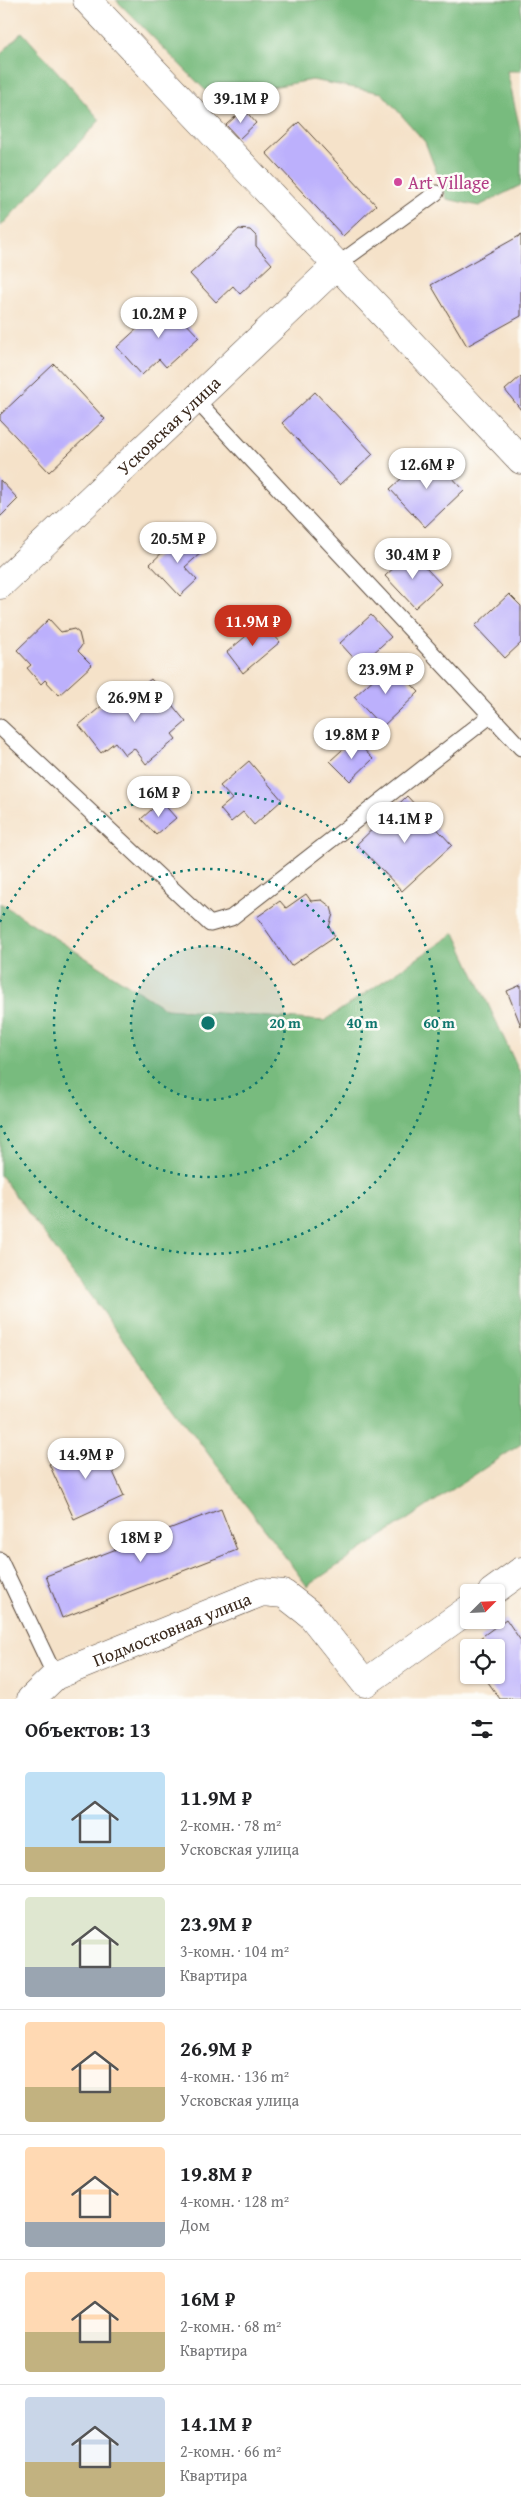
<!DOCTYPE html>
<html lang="ru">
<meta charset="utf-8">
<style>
body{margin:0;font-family:"Gentium Book Plus",serif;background:#f6f6f6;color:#202124;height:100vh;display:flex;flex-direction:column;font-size:19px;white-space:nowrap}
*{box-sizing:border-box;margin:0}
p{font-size:16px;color:#757577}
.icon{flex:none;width:28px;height:28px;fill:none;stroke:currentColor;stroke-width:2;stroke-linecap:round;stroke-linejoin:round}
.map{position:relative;height:1699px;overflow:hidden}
.side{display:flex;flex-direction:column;background:#fff;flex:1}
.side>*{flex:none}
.needle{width:32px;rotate:66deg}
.controls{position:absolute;left:460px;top:1584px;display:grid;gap:10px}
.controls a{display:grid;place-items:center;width:45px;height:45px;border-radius:5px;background:#fff;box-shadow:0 1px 4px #0004;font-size:25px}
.price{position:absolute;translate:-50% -42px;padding:0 11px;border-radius:18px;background:#fff;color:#222;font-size:16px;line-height:32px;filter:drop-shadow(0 1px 2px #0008)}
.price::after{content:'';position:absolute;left:50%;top:30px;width:15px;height:11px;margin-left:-8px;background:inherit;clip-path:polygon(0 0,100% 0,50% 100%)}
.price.on{background:#c8321e;color:#fff}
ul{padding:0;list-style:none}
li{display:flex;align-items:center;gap:15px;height:125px;padding:0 25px}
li+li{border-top:1px solid #e0e0e0}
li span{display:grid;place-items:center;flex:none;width:140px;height:100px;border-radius:5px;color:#555}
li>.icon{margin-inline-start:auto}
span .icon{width:60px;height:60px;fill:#fffc;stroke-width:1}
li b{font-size:21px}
h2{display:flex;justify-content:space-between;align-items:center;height:60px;padding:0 25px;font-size:21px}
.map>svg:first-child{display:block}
.forest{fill:#78bb7e;stroke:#5a724e}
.building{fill:#bcb0fc}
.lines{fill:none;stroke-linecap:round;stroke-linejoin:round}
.service-casing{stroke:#574638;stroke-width:17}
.minor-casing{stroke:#574638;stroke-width:29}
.service{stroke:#fff;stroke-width:15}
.minor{stroke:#fff;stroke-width:28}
.ring{fill:none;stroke:#0f766e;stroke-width:2.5;stroke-dasharray:2.5 5}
.hotel-dot{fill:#d1479c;stroke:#fdfcf7;stroke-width:2}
.labels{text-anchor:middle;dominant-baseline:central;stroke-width:5;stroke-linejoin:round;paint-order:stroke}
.hotel-label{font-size:18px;fill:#b23c85;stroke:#fdfcf7;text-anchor:start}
.street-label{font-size:18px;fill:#3b2a1e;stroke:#fdfcf7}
.centre{fill:#0f766e;stroke:#fdfcf7;stroke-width:2.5}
.ring-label{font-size:15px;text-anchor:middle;font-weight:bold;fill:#0f766e;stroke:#fdfcf7;stroke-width:5;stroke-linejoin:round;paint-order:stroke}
</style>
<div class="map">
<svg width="521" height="1699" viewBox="0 0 521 1699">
<rect width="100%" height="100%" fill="#fdfcf7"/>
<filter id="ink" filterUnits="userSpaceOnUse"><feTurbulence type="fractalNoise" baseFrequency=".02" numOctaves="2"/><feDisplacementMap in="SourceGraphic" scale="10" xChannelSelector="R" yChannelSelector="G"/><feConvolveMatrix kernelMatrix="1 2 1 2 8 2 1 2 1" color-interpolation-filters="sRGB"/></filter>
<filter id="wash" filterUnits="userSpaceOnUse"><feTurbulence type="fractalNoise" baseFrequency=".0096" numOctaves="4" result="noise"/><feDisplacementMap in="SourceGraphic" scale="20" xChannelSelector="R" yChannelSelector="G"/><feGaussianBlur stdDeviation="1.12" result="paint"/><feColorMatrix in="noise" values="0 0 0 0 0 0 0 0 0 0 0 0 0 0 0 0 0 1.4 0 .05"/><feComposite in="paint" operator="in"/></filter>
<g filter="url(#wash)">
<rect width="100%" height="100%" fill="#f5e2c9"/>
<path class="forest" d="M116,0H521V71H507L521,134V185L479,206L447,199L425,142L382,93L312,80L255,90L206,91Z
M22,32L100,120L0,227V55Z
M0,903L166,1009L324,1021L455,933L521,1075V1444L307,1586L0,1175Z"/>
<g id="blocks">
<path class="building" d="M244,109L256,123L239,139L226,125Z
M299,122L376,205L343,236L266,153Z
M239,229L250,230L256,236V246L272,264L240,294L233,286L216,302L190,274Z
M521,235V316L467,346L431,285Z
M166,302H177L182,308V319L199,337L166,367L159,359L142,375L117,347Z
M54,364L105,419L49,472L0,420V415Z
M521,376V410L505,390Z
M315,392L373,454L340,485L282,423Z
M429,453L464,490L425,527L390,489Z
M0,480L18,499L0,517Z
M184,532L202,552L185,567L197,580L180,596L150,564Z
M411,552L441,584L415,608L385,576Z
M509,594L521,606V643L505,658L475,626Z
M371,615L391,637L360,665L340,643Z
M49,619L61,632L74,629L79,633L82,645L78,651L92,665L59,695L45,680L41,684L27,668L31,665L17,650Z
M263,622L280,642L243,673L227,652Z
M391,663L419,692L382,727L354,697Z
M151,679L186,722L172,734L176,739L146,764L134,748L125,755L115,742L101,753L79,725L111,698L114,702L134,686L137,690Z
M354,739L373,759L350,781L330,761Z
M249,761L282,800L254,825L243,812L231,822L220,809L232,799L220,786Z
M407,796L452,845L402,891L357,844Z
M161,801L176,818L156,835L141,819Z
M306,894L311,901L322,900L331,907L333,914L329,927L335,936L291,966L257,917L280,901L286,908Z
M521,985V1026L507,991Z
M99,1441L124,1496L74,1519L49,1464Z
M221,1509L237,1550L62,1618L46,1576Z
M506,1619L521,1641V1699H500L483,1675H496V1666L499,1664L496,1661V1648H487L480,1638Z"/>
</g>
</g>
<g filter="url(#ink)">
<use href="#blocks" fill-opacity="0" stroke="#574638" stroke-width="1"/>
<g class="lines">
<g class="service-casing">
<path id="service" d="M337,265L436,193
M195,399L521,748
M0,727L210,924L231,918L490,716
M0,1560L55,1676"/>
</g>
<g class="minor-casing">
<g id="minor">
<path d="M87,0L521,460"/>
<path id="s1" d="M0,585L337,265"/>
<path d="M492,1592L521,1571"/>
<path id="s2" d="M31,1699L55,1676L262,1592L284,1594L311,1615L365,1683L469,1609"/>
</g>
</g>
<use href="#service" class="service"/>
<use href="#minor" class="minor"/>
</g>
</g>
<circle cx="208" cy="1023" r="77" fill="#0f766e" fill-opacity=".12"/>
<g class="ring">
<circle cx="208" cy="1023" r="77"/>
<circle cx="208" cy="1023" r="154"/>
<path d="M0 922A231 231 0 1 1 0 1124"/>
</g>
<circle class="hotel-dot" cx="398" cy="182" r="5"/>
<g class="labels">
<g class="hotel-label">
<text x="408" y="182">Art Village</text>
</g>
<g class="street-label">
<text stroke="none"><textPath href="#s1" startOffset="232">Усковская улица</textPath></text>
<text stroke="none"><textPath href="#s2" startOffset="159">Подмосковная улица</textPath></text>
</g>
</g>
<circle cx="208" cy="1023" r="8" class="centre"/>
<g class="ring-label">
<text x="285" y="1028">20 m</text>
<text x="362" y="1028">40 m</text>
<text x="439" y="1028">60 m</text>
</g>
</svg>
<div class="controls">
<a><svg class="needle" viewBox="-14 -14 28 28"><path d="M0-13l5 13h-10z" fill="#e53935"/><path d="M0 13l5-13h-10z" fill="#757577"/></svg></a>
<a><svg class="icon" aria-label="locate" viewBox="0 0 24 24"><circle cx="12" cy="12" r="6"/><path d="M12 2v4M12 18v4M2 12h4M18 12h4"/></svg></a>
</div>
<b class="price" style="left:241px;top:124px">39.1M ₽</b>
<b class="price" style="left:159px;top:339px">10.2M ₽</b>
<b class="price" style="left:427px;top:490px">12.6M ₽</b>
<b class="price" style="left:178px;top:564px">20.5M ₽</b>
<b class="price" style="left:413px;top:580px">30.4M ₽</b>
<b class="price on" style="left:253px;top:647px">11.9M ₽</b>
<b class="price" style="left:386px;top:695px">23.9M ₽</b>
<b class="price" style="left:135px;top:723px">26.9M ₽</b>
<b class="price" style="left:352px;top:760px">19.8M ₽</b>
<b class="price" style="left:159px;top:818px">16M ₽</b>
<b class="price" style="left:405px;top:844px">14.1M ₽</b>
<b class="price" style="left:86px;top:1480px">14.9M ₽</b>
<b class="price" style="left:141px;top:1563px">18M ₽</b>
</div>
<section class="side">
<h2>Объектов: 13<svg class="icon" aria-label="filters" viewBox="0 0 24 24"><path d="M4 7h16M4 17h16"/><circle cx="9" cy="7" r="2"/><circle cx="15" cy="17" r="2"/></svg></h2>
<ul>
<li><span style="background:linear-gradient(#bfe0f5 75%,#c2b280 0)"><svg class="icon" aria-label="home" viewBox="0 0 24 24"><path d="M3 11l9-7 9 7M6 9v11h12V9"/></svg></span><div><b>11.9M ₽</b><p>2-комн. · 78 m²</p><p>Усковская улица</p></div></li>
<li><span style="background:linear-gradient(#dfe7d0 70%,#9aa5b1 0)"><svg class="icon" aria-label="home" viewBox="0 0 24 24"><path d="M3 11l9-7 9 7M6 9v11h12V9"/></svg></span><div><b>23.9M ₽</b><p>3-комн. · 104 m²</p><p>Квартира</p></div></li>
<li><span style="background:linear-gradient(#ffd9b3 65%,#c2b280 0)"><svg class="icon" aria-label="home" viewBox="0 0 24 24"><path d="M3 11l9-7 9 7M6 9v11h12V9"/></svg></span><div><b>26.9M ₽</b><p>4-комн. · 136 m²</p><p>Усковская улица</p></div></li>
<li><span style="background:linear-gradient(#ffd9b3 75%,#9aa5b1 0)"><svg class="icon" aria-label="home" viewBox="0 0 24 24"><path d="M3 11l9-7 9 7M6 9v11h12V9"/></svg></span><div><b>19.8M ₽</b><p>4-комн. · 128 m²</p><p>Дом</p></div></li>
<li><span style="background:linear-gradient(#ffd9b3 60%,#c2b280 0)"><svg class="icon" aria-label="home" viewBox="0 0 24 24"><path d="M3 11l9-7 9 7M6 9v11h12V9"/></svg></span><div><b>16M ₽</b><p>2-комн. · 68 m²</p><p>Квартира</p></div></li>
<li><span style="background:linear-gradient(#c9d6e8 65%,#c2b280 0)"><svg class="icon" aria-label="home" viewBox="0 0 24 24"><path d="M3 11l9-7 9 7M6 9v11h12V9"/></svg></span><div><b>14.1M ₽</b><p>2-комн. · 66 m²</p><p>Квартира</p></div></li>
</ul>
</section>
